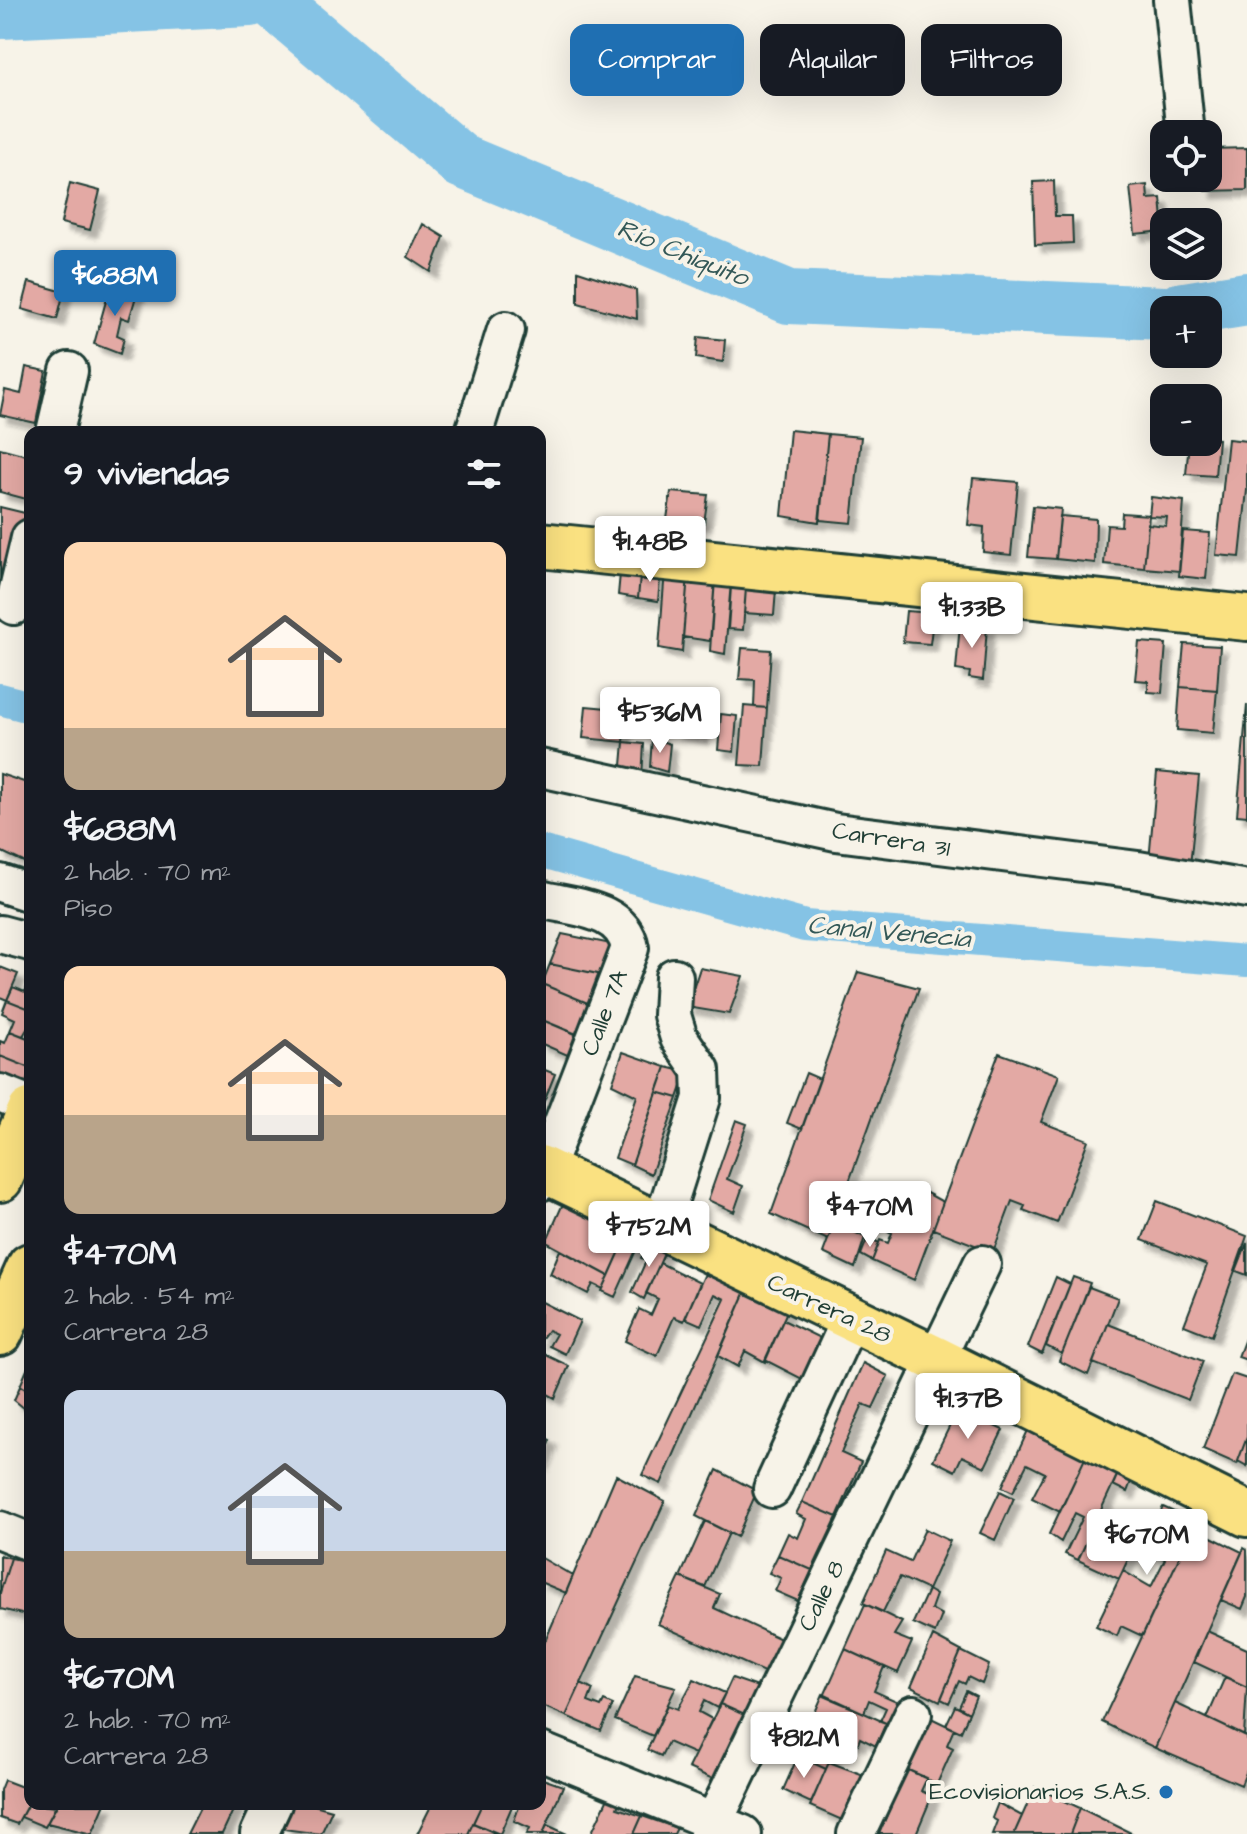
<!DOCTYPE html>
<html lang="es">
<meta charset="utf-8">
<style>
body{margin:0;font-family:"Architects Daughter",sans-serif;background:#242831;color:#f1f3f6;height:100vh;display:flex;flex-direction:column;font-size:30px;white-space:nowrap}
*{box-sizing:border-box;margin:0}
p{font-size:26px;color:#9ea1a6}
.icon{flex:none;width:44px;height:44px;fill:none;stroke:currentColor;stroke-width:2;stroke-linecap:round;stroke-linejoin:round}
.map{position:relative;flex:1;overflow:hidden}
.sheet{position:absolute;left:24px;top:426px;width:522px;height:1384px;display:flex;flex-direction:column;background:#171b24;border-radius:16px;box-shadow:0 8px 32px #0002}
.sheet>*{flex:none}
.banner{position:absolute;left:570px;top:24px;width:556px;height:72px;display:flex;gap:16px}
.buttons{position:absolute;left:1150px;top:120px;display:grid;gap:16px}
.buttons a{display:grid;place-items:center;width:72px;height:72px;border-radius:16px;background:#171b24;box-shadow:0 8px 32px #0002;font-size:40px}
.price{position:absolute;translate:-50% -68px;padding:0 18px;border-radius:8px;background:#fff;color:#222;font-size:26px;line-height:52px;filter:drop-shadow(0 2px 4px #0008)}
.price::after{content:'';position:absolute;left:50%;top:48px;width:24px;height:18px;margin-left:-12px;background:inherit;clip-path:polygon(0 0,100% 0,50% 100%)}
.price.current{background:#1f6fb2;color:#fff}
ul{padding:0;list-style:none}
li{display:grid;align-content:center;gap:16px;height:424px;padding:0 40px}
li span{display:grid;place-items:center;height:248px;border-radius:16px;color:#555}
li>.icon{margin-inline-start:auto}
span .icon{width:144px;height:144px;fill:#fffc;stroke-width:1}
li b{font-size:34px}
h2{display:flex;justify-content:space-between;align-items:center;height:96px;padding:0 40px;font-size:34px}
.chip{padding:0 28px;border-radius:16px;background:#171b24;box-shadow:0 8px 32px #0002;font-size:28px;line-height:72px}
.chip.current{background:#1f6fb2;color:#fff}
.map>svg:first-child{display:block}
.lines{fill:none;stroke-linecap:round;stroke-linejoin:round}
.canal{stroke:#85c3e5;stroke-width:32}
.river{stroke:#85c3e5;stroke-width:54}
.building{fill:#e3a9a4;stroke:#1f3d34;stroke-width:2;filter:url(#shadow)}
.minor-casing{stroke:#1f3d34;stroke-width:42}
.major-casing{stroke:#1f3d34;stroke-width:50}
.minor{stroke:#f7f3e8;stroke-width:36}
.major{stroke:#fae181;stroke-width:44}
.poi-dot{fill:#1f6fb2;stroke:#f7f3e8;stroke-width:3}
.labels{text-anchor:middle;dominant-baseline:central;stroke-width:8;stroke-linejoin:round;paint-order:stroke}
.street-label{font-size:24px;fill:#1f3d34;stroke:#f7f3e8}
.poi-label{font-size:24px;fill:#1f3d34;stroke:#f7f3e8;text-anchor:end}
.water-label{font-size:26px;font-style:italic;fill:#335857;stroke:#f7f3e8}
</style>
<div class="map">
<svg width="1247" height="1834" viewBox="0 0 1247 1834">
<defs>
<filter id="shadow"><feDropShadow dx="7" dy="7" stdDeviation="2" flood-color="#0004"/></filter>
</defs>
<rect width="100%" height="100%" fill="#f7f3e8"/>
<filter id="ink" filterUnits="userSpaceOnUse"><feTurbulence type="fractalNoise" baseFrequency=".0125" numOctaves="2"/><feDisplacementMap in="SourceGraphic" scale="16" xChannelSelector="R" yChannelSelector="G"/><feConvolveMatrix kernelMatrix="1 2 1 2 8 2 1 2 1" color-interpolation-filters="sRGB"/></filter>
<g filter="url(#ink)">
<g class="lines">
<path class="canal" d="M0,699L30,707
M540,851L805,926L1247,961"/>
<path class="river" d="M271,0L461,161L789,297L1164,313
M0,12L250,0
M1179,310L1247,299"/>
</g>
<path class="building" d="M1247,148V190L1205,191L1208,149Z
M1054,181L1055,216H1072L1073,243L1035,245L1033,182Z
M70,183L100,191L90,230L61,223Z
M1147,185L1148,199L1161,198L1164,231L1135,234L1130,187Z
M423,224L444,237L431,272L408,257Z
M578,271L636,290L637,319L578,303Z
M29,282L64,292L57,319L22,309Z
M111,283L137,293L129,320L121,317L117,335L124,338L120,354L94,344Z
M698,337L725,340L723,362L696,358Z
M26,367L46,371L36,423L0,415L5,390L21,394Z
M790,430L828,434L819,522L782,516Z
M828,434L861,437L852,523L820,520Z
M1208,438L1218,439L1215,476L1186,474L1189,442H1208Z
M1228,439L1247,441V490L1240,557L1216,555Z
M0,448L30,456V500L0,492Z
M973,478L1018,482L1011,555L983,552L984,527L968,525Z
M671,492L708,495L704,523L667,519Z
M1151,497L1184,501L1179,571L1144,568L1148,524L1166,526L1167,517L1149,516Z
M1033,506L1061,509L1056,559L1028,557Z
M0,507L29,514L8,594L0,591Z
M1122,513L1149,515L1144,568L1104,564L1107,525L1121,526Z
M1060,516L1096,519L1095,563L1056,559Z
M1183,531L1210,533L1206,579L1179,576Z
M621,563L641,566L638,598L618,595Z
M641,566L661,569L658,601L638,598Z
M665,570L688,574L682,652L659,648Z
M688,574L715,579L710,641L683,637Z
M715,579L731,582L725,654L710,651Z
M731,587L746,588L743,630L728,629Z
M746,588L776,590L774,615L744,613Z
M906,611L934,613L930,644L903,642Z
M960,624L987,627L983,680L969,678L970,672L956,670Z
M1139,642L1166,644L1162,693L1148,692V681L1135,680Z
M1184,644L1220,646L1217,690L1180,687Z
M742,648L771,650L767,708L754,707L755,680L739,679Z
M1180,687L1217,690L1213,733L1177,730Z
M677,705L703,709L701,737L675,732Z
M1247,705V816L1237,815Z
M586,706L628,710L624,742L583,738Z
M744,706L767,708L763,766L739,765Z
M721,714L737,716L734,752L718,750Z
M652,738L670,744L667,772L650,767Z
M624,742L644,744L642,778L621,777Z
M1157,772L1199,776L1190,866L1149,861Z
M0,774L30,784V865L0,851Z
M562,934L616,945L608,976L550,964Z
M550,964L607,976L595,1006L542,984Z
M0,967L18,974L7,1000L0,997Z
M700,968L743,976L729,1014L687,1007Z
M858,972L919,988L828,1240L771,1214Z
M30,980V1009L7,1000L13,987L25,992Z
M542,984L597,1007L584,1037L540,1019Z
M7,1000L30,1009V1024L23,1036L10,1031L15,1019L2,1013Z
M540,1019L580,1036L572,1057L540,1043Z
M10,1031L30,1039V1068L0,1056V1041L5,1043Z
M623,1052L666,1067L632,1165L615,1158L637,1096L612,1084Z
M999,1053L1059,1075L1041,1122L1088,1140L1057,1223L1023,1210L1025,1206L1012,1201L993,1252L933,1229Z
M0,1056L30,1068L24,1094L0,1084Z
M666,1067L687,1072L678,1098L657,1092Z
M540,1068L555,1074L540,1111Z
M806,1073L820,1079L802,1129L787,1123Z
M657,1092L678,1098L651,1174L632,1165Z
M736,1120L747,1124L727,1179L743,1186L734,1212L708,1200Z
M923,1191L943,1202L914,1280L872,1261L880,1240L888,1243L892,1233L884,1229L896,1196L918,1204Z
M565,1199L629,1231L609,1276L546,1242Z
M843,1200L859,1206L856,1215L850,1213L845,1228L865,1237L855,1268L823,1253Z
M1157,1201L1247,1236L1212,1336L1184,1325L1207,1265L1142,1240Z
M629,1231L642,1237L615,1297L602,1291Z
M868,1237L879,1243L872,1261L861,1255Z
M650,1241L666,1249L644,1299L632,1292L646,1261L641,1258Z
M1247,1243V1275L1236,1271Z
M560,1250L609,1276L603,1289L593,1284L588,1294L550,1274Z
M660,1263L700,1283L684,1321L674,1317L657,1356L625,1341L639,1309L651,1315L658,1299L646,1293Z
M707,1269L747,1289L661,1484L642,1475L725,1299L715,1294L701,1325L685,1318Z
M1056,1277L1070,1284L1042,1354L1028,1347Z
M1073,1277L1090,1283L1062,1354L1046,1346Z
M1089,1287L1118,1298L1088,1375L1059,1361Z
M747,1289L788,1309L765,1362L745,1351L738,1367L718,1356Z
M540,1301L580,1321L565,1354L549,1346L556,1334L548,1330L540,1341Z
M783,1320L824,1340L806,1381L765,1360Z
M1108,1324L1203,1361L1188,1400L1093,1363Z
M1247,1333V1360L1238,1357Z
M540,1352L569,1366L555,1398L540,1390Z
M863,1363L888,1376L873,1408L863,1404L841,1453L861,1462L837,1517L802,1502Z
M28,1367L30,1368V1391L20,1386Z
M1232,1374L1247,1379V1437L1237,1464L1203,1449Z
M20,1386L30,1391V1413L14,1400Z
M958,1409L1003,1430L985,1467L962,1456L955,1471L933,1460Z
M1029,1428L1087,1454L1060,1512L1032,1498L1045,1473L1027,1464L1013,1492L1002,1487Z
M540,1435L550,1440L540,1464Z
M1247,1437V1466L1238,1461Z
M1087,1454L1119,1471L1078,1560L1065,1554L1083,1517L1075,1513L1061,1542L1049,1534Z
M717,1470L757,1491L737,1537L696,1516Z
M1119,1471L1132,1479L1127,1492L1113,1485Z
M616,1475L665,1501L566,1716L540,1705V1653Z
M1000,1491L1014,1498L995,1540L980,1533Z
M802,1502L837,1517L812,1570L778,1555L788,1533L798,1538L806,1519L796,1514Z
M1163,1507L1196,1522L1142,1636L1121,1626L1117,1636L1096,1626L1123,1571L1151,1587L1165,1559L1143,1547Z
M1101,1511L1142,1529L1119,1579L1078,1560Z
M705,1521L729,1533L705,1587L680,1577Z
M1193,1528L1242,1552L1155,1748L1102,1722Z
M925,1529L950,1541L928,1590L900,1577L883,1612L863,1603L886,1551L910,1562Z
M1244,1548L1247,1550V1597L1242,1609L1221,1600Z
M0,1555L11,1558L0,1593Z
M778,1555L812,1570L798,1601L775,1591L781,1578L769,1573Z
M540,1557L573,1576L566,1593L540,1582Z
M11,1558L30,1562V1616L0,1609V1593Z
M680,1577L720,1594L714,1608L781,1639L766,1673L658,1624Z
M928,1590L936,1595L931,1609L942,1615L935,1633L913,1623Z
M865,1604L902,1622L894,1635L912,1642L898,1673L845,1649Z
M1207,1631L1247,1649V1687L1194,1662Z
M933,1636L961,1651L940,1701L911,1687Z
M845,1649L884,1667L874,1691L903,1704L894,1726L880,1721L886,1708L869,1700L864,1713L824,1696Z
M961,1651L989,1665L982,1684L968,1677L965,1684L959,1681L949,1703L941,1699Z
M635,1676L676,1687L653,1736L615,1720Z
M1225,1677L1247,1687L1244,1736L1207,1718Z
M732,1678L758,1687L744,1715L720,1704Z
M694,1679L725,1693L717,1708L704,1701L699,1712L712,1719L695,1754L668,1742L661,1756L647,1750L668,1705L678,1709Z
M581,1683L593,1689L588,1702L601,1707L604,1701L613,1705L601,1731L566,1716Z
M966,1691L976,1696L969,1713L959,1707Z
M823,1694L886,1723L876,1746L860,1738L858,1744L810,1724Z
M1175,1703L1247,1737V1770L1241,1785L1155,1748Z
M720,1704L747,1716L713,1779L688,1768Z
M955,1706L969,1713L961,1732L946,1725Z
M929,1717L954,1729L947,1745L953,1748L937,1784L906,1769Z
M810,1724L841,1737L826,1769L795,1755Z
M798,1756L826,1769L811,1803L783,1790Z
M829,1762L872,1778L851,1824L810,1806Z
M906,1769L927,1778L921,1791L932,1796L916,1834H879Z
M540,1778L563,1786L543,1834H527L530,1828L514,1821L520,1804H540Z
M4,1780L30,1790V1800L17,1824L0,1818V1790Z
M1035,1787L1080,1808L1070,1834H1014Z
M611,1792L622,1796L617,1808L642,1816L634,1834H591Z
M30,1800V1804L56,1807L45,1827L21,1817Z
M998,1803L1022,1816L1014,1834H992L997,1821L992,1818Z
M57,1804H105L92,1834L47,1823Z
M202,1804H236L222,1834H187Z
M292,1804H311L332,1810L321,1834L283,1829Z
M432,1804H482L468,1834H417Z
M482,1804H513L500,1834L473,1823Z
M1080,1808L1133,1834H1070Z
M642,1816L677,1828L674,1834H634Z
M473,1823L497,1834H499H468Z
M547,1825L567,1834H543Z"/>
<g class="lines">
<g class="minor-casing">
<path id="minor" d="M1172,0L1186,134
M55,432L69,371
M474,432L506,330
M14,606L30,538
M540,768L836,832L1138,870L1247,889
M0,883L30,893
M540,899C574,908 623,908 630,948L540,1182
M0,934L30,942
M0,1093L30,1105
M661,1227L702,1098L701,1070L679,1038L672,1015L674,977
M772,1489L850,1320
M0,1530L30,1542
M540,1751L743,1834
M259,1834L273,1804
M708,1834L982,1264
M856,1834L913,1714"/>
</g>
<g class="major-casing">
<path id="major" d="M540,545L1247,618
M540,1168L936,1359L1247,1514
M0,1179L30,1111
M0,1333L30,1266"/>
</g>
<use href="#minor" class="minor"/>
<use href="#major" class="major"/>
</g>
</g>
<circle class="poi-dot" cx="1166" cy="1792" r="8"/>
<g class="labels">
<g class="street-label">
<text transform="translate(891 840) rotate(9)">Carrera 31</text>
<text transform="translate(605 1013) rotate(-69)">Calle 7A</text>
<text transform="translate(829 1309) rotate(25)">Carrera 28</text>
<text transform="translate(822 1596) rotate(-64)">Calle 8</text>
</g>
<g class="poi-label">
<text x="1150" y="1792">Ecovisionarios S.A.S.</text>
</g>
<g class="water-label">
<text transform="translate(683 253) rotate(22)">Río Chiquito</text>
<text transform="translate(889 932) rotate(5)">Canal Venecia</text>
</g>
</g>
</svg>
<div class="buttons">
<a><svg class="icon" aria-label="locate" viewBox="0 0 24 24"><circle cx="12" cy="12" r="6"/><path d="M12 2v4M12 18v4M2 12h4M18 12h4"/></svg></a>
<a><svg class="icon" aria-label="layers" viewBox="0 0 24 24"><path d="M12 4l9 5-9 5-9-5zM3 14l9 5 9-5"/></svg></a>
<a>+</a>
<a>−</a>
</div>
<b class="price current" style="left:115px;top:318px">$688M</b>
<b class="price" style="left:650px;top:584px">$1.48B</b>
<b class="price" style="left:972px;top:650px">$1.33B</b>
<b class="price" style="left:660px;top:755px">$536M</b>
<b class="price" style="left:870px;top:1249px">$470M</b>
<b class="price" style="left:649px;top:1269px">$752M</b>
<b class="price" style="left:968px;top:1441px">$1.37B</b>
<b class="price" style="left:1147px;top:1577px">$670M</b>
<b class="price" style="left:804px;top:1780px">$812M</b>
<div class="banner">
<a class="chip current">Comprar</a>
<a class="chip">Alquilar</a>
<a class="chip">Filtros</a>
</div>
<section class="sheet">
<h2>9 viviendas<svg class="icon" aria-label="filters" viewBox="0 0 24 24"><path d="M4 7h16M4 17h16"/><circle cx="9" cy="7" r="2"/><circle cx="15" cy="17" r="2"/></svg></h2>
<ul>
<li><span style="background:linear-gradient(#ffd9b3 75%,#b9a48a 0)"><svg class="icon" aria-label="home" viewBox="0 0 24 24"><path d="M3 11l9-7 9 7M6 9v11h12V9"/></svg></span><div><b>$688M</b><p>2 hab. · 70 m²</p><p>Piso</p></div></li>
<li><span style="background:linear-gradient(#ffd9b3 60%,#b9a48a 0)"><svg class="icon" aria-label="home" viewBox="0 0 24 24"><path d="M3 11l9-7 9 7M6 9v11h12V9"/></svg></span><div><b>$470M</b><p>2 hab. · 54 m²</p><p>Carrera 28</p></div></li>
<li><span style="background:linear-gradient(#c9d6e8 65%,#b9a48a 0)"><svg class="icon" aria-label="home" viewBox="0 0 24 24"><path d="M3 11l9-7 9 7M6 9v11h12V9"/></svg></span><div><b>$670M</b><p>2 hab. · 70 m²</p><p>Carrera 28</p></div></li>
</ul>
</section>
</div>
